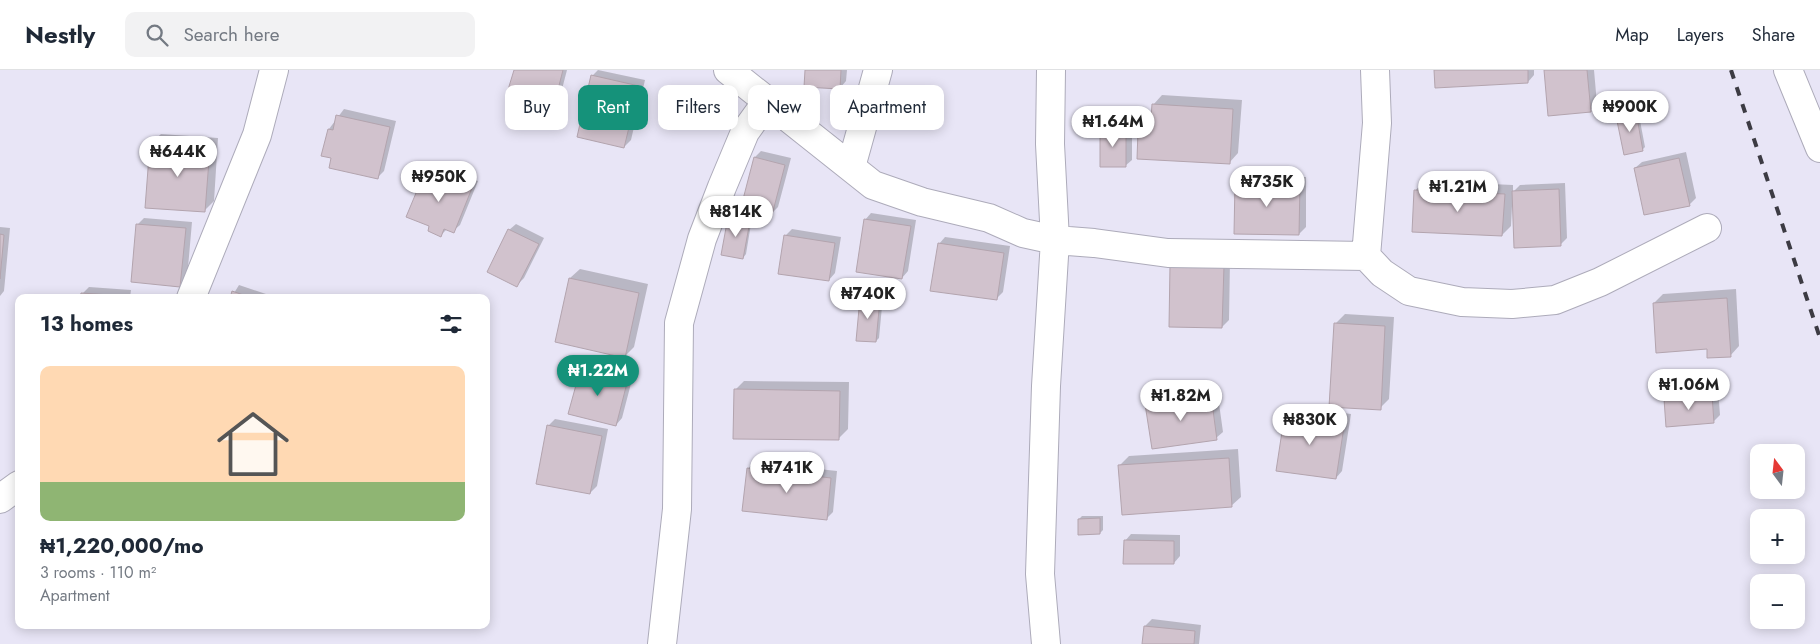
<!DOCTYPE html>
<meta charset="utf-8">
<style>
body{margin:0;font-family:Jost,sans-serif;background:#f2f2f3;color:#1f2937;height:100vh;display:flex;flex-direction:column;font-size:19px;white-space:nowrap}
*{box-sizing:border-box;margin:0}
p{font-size:16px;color:#747a83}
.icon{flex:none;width:28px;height:28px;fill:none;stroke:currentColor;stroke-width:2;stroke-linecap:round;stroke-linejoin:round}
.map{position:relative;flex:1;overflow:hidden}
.sheet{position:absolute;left:15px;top:224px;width:475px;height:335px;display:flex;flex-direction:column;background:#fff;border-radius:10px;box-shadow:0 2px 12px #0003}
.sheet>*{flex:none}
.top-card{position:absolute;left:505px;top:15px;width:475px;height:45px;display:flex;gap:10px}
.needle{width:32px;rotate:345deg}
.controls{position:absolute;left:1750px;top:374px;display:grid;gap:10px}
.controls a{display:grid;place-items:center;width:55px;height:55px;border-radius:10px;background:#fff;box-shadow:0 2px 12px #0003;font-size:25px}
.price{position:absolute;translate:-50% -42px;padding:0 11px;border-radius:18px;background:#fff;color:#222;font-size:16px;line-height:32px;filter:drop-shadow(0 1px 2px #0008)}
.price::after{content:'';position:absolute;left:50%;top:30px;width:15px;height:11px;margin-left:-8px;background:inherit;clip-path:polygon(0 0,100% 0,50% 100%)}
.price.on{background:#15927a;color:#fff}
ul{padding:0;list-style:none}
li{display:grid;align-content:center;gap:10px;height:265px;padding:0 25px}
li+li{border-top:1px solid #e0e1e3}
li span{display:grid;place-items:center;height:155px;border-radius:10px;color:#555}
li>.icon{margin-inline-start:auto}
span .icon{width:90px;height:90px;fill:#fffc;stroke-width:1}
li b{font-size:21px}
h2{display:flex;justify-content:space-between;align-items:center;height:60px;padding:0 25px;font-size:21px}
.pill{padding:0 18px;border-radius:10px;background:#fff;box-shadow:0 2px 12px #0003;font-size:18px;line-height:45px}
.pill.on{background:#15927a;color:#fff}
header{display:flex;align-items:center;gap:30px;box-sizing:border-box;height:70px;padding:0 25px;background:#fff;border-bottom:1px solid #e0e1e3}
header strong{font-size:24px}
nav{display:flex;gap:28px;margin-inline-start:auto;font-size:18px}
.search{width:350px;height:45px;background:#f2f2f3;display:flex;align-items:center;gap:12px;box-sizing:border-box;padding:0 18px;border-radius:10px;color:#747a83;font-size:19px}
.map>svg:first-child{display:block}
.shadow{fill:#0003}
.building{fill:#d1c2cd;stroke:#b3a4ae}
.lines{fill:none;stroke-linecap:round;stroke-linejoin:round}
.minor-casing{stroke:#adabba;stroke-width:30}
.minor{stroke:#fff;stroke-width:28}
.rail{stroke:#3c3b43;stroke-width:4;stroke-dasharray:9 9;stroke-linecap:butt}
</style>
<header>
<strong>Nestly</strong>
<div class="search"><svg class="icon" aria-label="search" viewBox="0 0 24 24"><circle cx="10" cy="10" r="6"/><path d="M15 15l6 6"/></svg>Search here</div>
<nav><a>Map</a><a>Layers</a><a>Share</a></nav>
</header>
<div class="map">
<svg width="1820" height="574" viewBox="0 0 1820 574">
<rect width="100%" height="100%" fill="#e8e5f6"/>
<path class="shadow" d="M515,0H567L560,27L553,34Z
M598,0L645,10L631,70L624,77L592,6Z
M807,0H847L846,11L840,18Z
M1435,0H1534V5L1528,12Z
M1545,0H1594L1597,34L1590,40Z
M1162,25L1242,30L1238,83L1229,93L1139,61L1149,52H1152L1153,35Z
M344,39L396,51L384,101L377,108L329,59Z
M1638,40L1645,77L1642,80L1618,46L1621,43Z
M1108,52L1132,53V90L1125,96L1102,59Z
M161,64L218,68L214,131L204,141L151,73Z
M761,81L791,88L778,137L772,143L755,87Z
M1686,82L1696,128L1689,135L1635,98L1642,92Z
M434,93L478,111L460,155L453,161L447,159L441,165L427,100Z
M1243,106L1306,107V157L1299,164L1236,113Z
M1424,111L1513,115V122L1520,115L1565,113L1567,168L1560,175L1514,136H1512L1511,156L1502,165L1415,121Z
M871,143L916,150L908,201L902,208L865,150Z
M732,144L752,148L746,184L743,188L729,148Z
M144,148L192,152L187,209L180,215L137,155Z
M516,154L544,168L524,208L517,215L509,160Z
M0,157L10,158L4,221L0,226Z
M792,159L841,167L835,203L829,210L785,166Z
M945,167L1010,176L1003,222L996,229L939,174Z
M1230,190L1229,250L1222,257L1171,196Z
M580,199L648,214L634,277L625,286L570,208Z
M239,215L278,228H231Z
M89,217L131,220L130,228H82V224Z
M1736,219L1739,276L1730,286L1654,233L1663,224Z
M864,225L883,226L879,268L876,271L861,228Z
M1345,244L1394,247L1389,329L1380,338L1335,254Z
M588,291L634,302L622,348L616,355L582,298Z
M744,311L849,312L848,359L838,369L735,320Z
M1217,319L1223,362L1216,368L1147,335L1153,328Z
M1718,319L1720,345L1714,351L1665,330L1672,323Z
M1293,336L1351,344L1342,401L1336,408L1278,400L1286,342Z
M555,349L608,359L597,416L590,423L548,356Z
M1238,379L1241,427L1231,436L1120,395L1129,386Z
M754,392L837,401L833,442L826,449L748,399Z
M1082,446H1103V460L1100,463L1079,449Z
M1131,464L1180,465V486L1174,493L1125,471Z
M1152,549L1201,555L1199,574H1143L1145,556Z"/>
<path class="building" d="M514,0H563L554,35L507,23Z
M805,0H841L840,19L804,17Z
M1434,0H1528V13L1435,18Z
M1544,0H1587L1591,42L1548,46Z
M591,5L639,16L624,78L577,67Z
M1152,34L1233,39L1230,94L1137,89L1138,61H1150Z
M1636,42L1643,81L1624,85L1616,46Z
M336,45L390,57L378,109L329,98L331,88L321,86L328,59L333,60Z
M1100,58L1126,59V97H1100Z
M150,73L210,77L205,142L145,138Z
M754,87L785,95L772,145L741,137Z
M1679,88L1690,136L1644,145L1634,98Z
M426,99L472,118L454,163L444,159L441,167L428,161L429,156L406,147Z
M1235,112L1300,113L1299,165L1234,164Z
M1559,119L1561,176L1514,178L1512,121Z
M1414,120L1505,124L1502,166L1412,162Z
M728,147L750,151L743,189L721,185Z
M864,149L911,156L902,209L856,202Z
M136,154L186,158L180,217L131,212Z
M508,159L539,174L517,217L487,202Z
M0,164L4,165L0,209Z
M784,165L835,173L829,211L778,204Z
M938,173L1004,183L997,230L930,221Z
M1170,195L1224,196L1222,258L1169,257Z
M569,208L639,223L625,288L555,272Z
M232,221L252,228H230Z
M81,223L125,226V228H80Z
M860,228L880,229L876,272L856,271Z
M1727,228L1731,287L1707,288V279L1656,283L1653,233Z
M1334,253L1385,256L1381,340L1329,337Z
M581,297L628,309L616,356L568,344Z
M734,319L840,321L839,370L733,369Z
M1211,325L1217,370L1152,379L1145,334Z
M1712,325L1714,353L1666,357L1664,329Z
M1285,342L1345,350L1336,409L1276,401Z
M547,355L602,366L590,424L536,414Z
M1229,388L1232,437L1122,445L1118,395Z
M747,398L831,408L827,450L742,441Z
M1100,448V464L1078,465V449Z
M1124,470L1174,471V494H1123Z
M1144,556L1195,561L1194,574H1142Z"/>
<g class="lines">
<g class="minor-casing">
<path id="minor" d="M728,0L873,115L922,132L989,148L1023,163L1055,170L1094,173L1168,183L1366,186L1382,203L1409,221L1462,232L1512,234L1555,230L1600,212L1707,158
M1788,0L1820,78
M851,97L878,0
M1366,186L1377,53L1375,0
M191,228L257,65L274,0
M0,429L19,415
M662,574L677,439L679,253L702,169L722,117L745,62L768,30
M1046,574L1040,504L1046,316L1055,170L1050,74L1051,0"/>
</g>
<use href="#minor" class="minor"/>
<path class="rail" d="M1731,0L1820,268"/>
</g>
</svg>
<div class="controls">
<a><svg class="needle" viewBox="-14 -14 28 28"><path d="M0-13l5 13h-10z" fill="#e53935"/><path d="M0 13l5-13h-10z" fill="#747a83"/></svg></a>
<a>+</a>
<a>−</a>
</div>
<b class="price" style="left:1630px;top:63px">₦900K</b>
<b class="price" style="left:1113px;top:78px">₦1.64M</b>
<b class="price" style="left:178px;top:108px">₦644K</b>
<b class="price" style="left:439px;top:133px">₦950K</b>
<b class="price" style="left:1267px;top:138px">₦735K</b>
<b class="price" style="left:1458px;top:143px">₦1.21M</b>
<b class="price" style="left:736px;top:168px">₦814K</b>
<b class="price" style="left:868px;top:250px">₦740K</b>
<b class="price on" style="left:598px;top:327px">₦1.22M</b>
<b class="price" style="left:1689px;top:341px">₦1.06M</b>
<b class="price" style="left:1181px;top:352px">₦1.82M</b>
<b class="price" style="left:1310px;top:376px">₦830K</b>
<b class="price" style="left:787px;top:424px">₦741K</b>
<div class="top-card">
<a class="pill">Buy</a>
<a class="pill on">Rent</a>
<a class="pill">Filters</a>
<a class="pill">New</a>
<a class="pill">Apartment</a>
</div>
<section class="sheet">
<h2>13 homes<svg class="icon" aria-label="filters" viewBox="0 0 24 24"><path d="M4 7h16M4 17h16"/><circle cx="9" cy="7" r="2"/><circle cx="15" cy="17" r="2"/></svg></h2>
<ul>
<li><span style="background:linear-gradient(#ffd9b3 75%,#8fb573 0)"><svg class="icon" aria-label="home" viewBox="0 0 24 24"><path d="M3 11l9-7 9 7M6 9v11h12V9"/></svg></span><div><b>₦1,220,000/mo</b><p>3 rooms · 110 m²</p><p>Apartment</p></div></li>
</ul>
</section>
</div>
